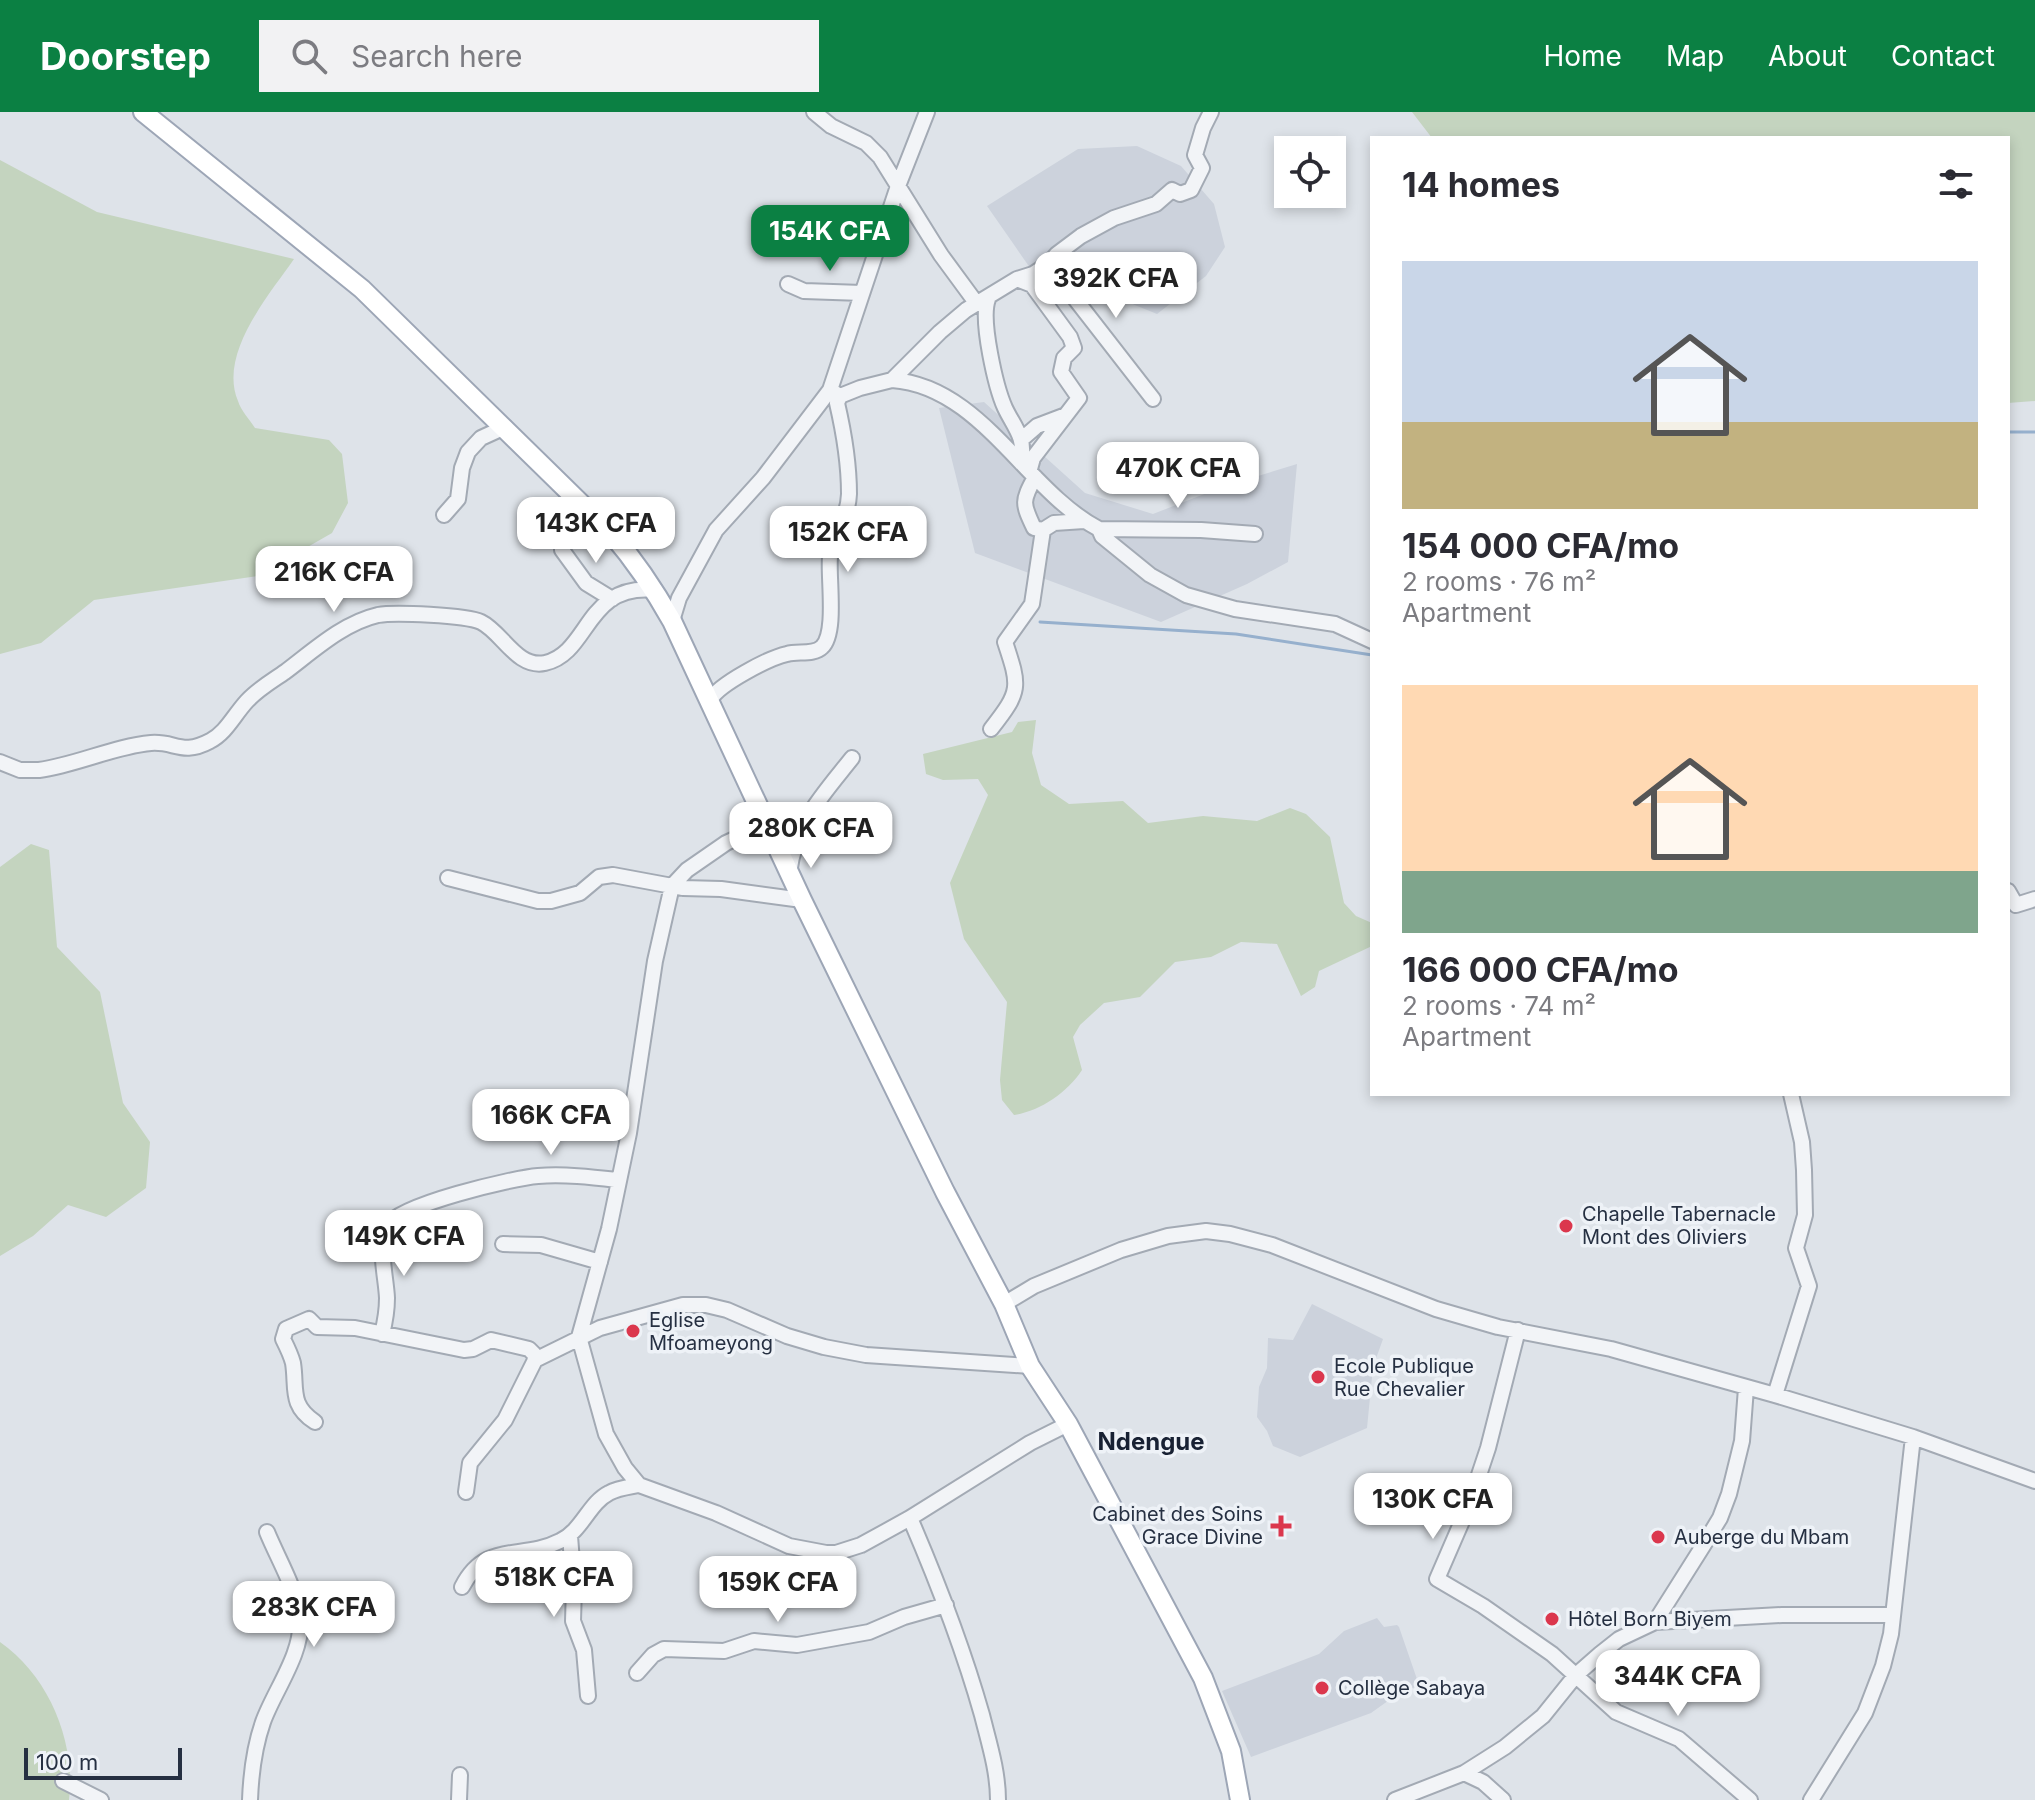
<!DOCTYPE html>
<meta charset="utf-8">
<style>
body{margin:0;font-family:Inter,sans-serif;background:#f2f2f3;color:#2b2b33;height:100vh;display:flex;flex-direction:column;font-size:30px;white-space:nowrap}
*{box-sizing:border-box;margin:0}
p{font-size:26px;color:#7c7c81}
.icon{flex:none;width:44px;height:44px;fill:none;stroke:currentColor;stroke-width:2;stroke-linecap:round;stroke-linejoin:round}
.map{position:relative;flex:1;overflow:hidden}
.drawer{position:absolute;left:1370px;top:24px;width:640px;height:960px;display:flex;flex-direction:column;background:#fff;border-radius:0px;box-shadow:0 4px 12px #0003}
.drawer>*{flex:none}
.fabs{position:absolute;left:1274px;top:24px;display:grid;gap:16px}
.fabs a{display:grid;place-items:center;width:72px;height:72px;border-radius:0px;background:#fff;box-shadow:0 4px 12px #0003;font-size:40px}
.scale{position:absolute;left:24px;bottom:20px;width:158px;box-sizing:border-box;padding-left:8px;border:4px solid #263042;border-top:0;font-size:22px;line-height:28px;white-space:nowrap;color:#263042;-webkit-text-stroke:6px #eef2f7;paint-order:stroke}
.price{position:absolute;translate:-50% -68px;padding:0 18px;border-radius:16px;background:#fff;color:#222;font-size:26px;line-height:52px;filter:drop-shadow(0 2px 4px #0008)}
.price::after{content:'';position:absolute;left:50%;top:48px;width:24px;height:18px;margin-left:-12px;background:inherit;clip-path:polygon(0 0,100% 0,50% 100%)}
.price.selected{background:#0b8043;color:#fff}
ul{padding:0;list-style:none}
li{display:grid;align-content:center;gap:16px;height:424px;padding:0 32px}
li span{display:grid;place-items:center;height:248px;border-radius:0px;color:#555}
li>.icon{margin-inline-start:auto}
span .icon{width:144px;height:144px;fill:#fffc;stroke-width:1}
li b{font-size:34px}
h2{display:flex;justify-content:space-between;align-items:center;height:96px;padding:0 32px;font-size:34px}
header{display:flex;align-items:center;gap:48px;box-sizing:border-box;height:112px;padding:0 40px;background:#0b8043;color:#fff}
header strong{font-size:38px}
nav{display:flex;gap:44px;margin-inline-start:auto;font-size:28px}
.search{width:560px;height:72px;background:#f2f2f3;display:flex;align-items:center;gap:20px;box-sizing:border-box;padding:0 28px;border-radius:0px;color:#7c7c81;font-size:30px}
.map>svg:first-child{display:block}
.built{fill:#ccd2dc}
.green{fill:#c4d4bf}
.lines{fill:none;stroke-linecap:round;stroke-linejoin:round}
.stream{stroke:#96b0cd;stroke-width:3}
.minor-casing{stroke:#a3aab4;stroke-width:18}
.major-casing{stroke:#9da6b6;stroke-width:22}
.minor{stroke:#f2f4f7;stroke-width:14}
.major{stroke:#fff;stroke-width:18}
.poi-dot{fill:#db374d;stroke:#eef2f7;stroke-width:3}
.labels{text-anchor:middle;dominant-baseline:central;stroke-width:7;stroke-linejoin:round;paint-order:stroke}
.poi-label{font-size:20px;fill:#263042;stroke:#eef2f7;text-anchor:start}
.quarter-label{font-size:24px;font-weight:bold;fill:#182133;stroke:#eef2f7}
</style>
<header>
<strong>Doorstep</strong>
<div class="search"><svg class="icon" aria-label="search" viewBox="0 0 24 24"><circle cx="10" cy="10" r="6"/><path d="M15 15l6 6"/></svg>Search here</div>
<nav><a>Home</a><a>Map</a><a>About</a><a>Contact</a></nav>
</header>
<div class="map">
<svg width="2035" height="1688" viewBox="0 0 2035 1688">
<rect width="100%" height="100%" fill="#dee3e9"/>
<path class="built" d="M1137,34L1181,54L1214,92L1225,135L1206,164L1157,202L1093,176L1053,189L987,94L1078,37Z
M984,290L1085,381L1153,402L1225,374L1297,352L1288,450L1247,472L1161,510L975,441L939,296Z
M1312,1192L1383,1227L1373,1255L1367,1316L1300,1345L1273,1334L1267,1319L1257,1305L1259,1275L1267,1256L1268,1226L1293,1228Z
M1377,1506L1384,1515L1397,1513L1399,1515L1419,1573L1392,1586L1371,1601L1251,1645L1222,1579L1319,1542L1344,1519Z"/>
<path class="green" d="M1412,0H2035V289L2008,291V26H1432Z
M0,48L97,100L294,147C269,183 218,242 238,289C241,299 250,308 255,316L329,328L342,342L348,391L332,421L257,464L94,488L41,531L0,542Z
M1036,608L1032,641L1041,673L1069,692L1123,689L1148,711L1203,704L1257,709L1290,696L1306,702L1330,725L1344,791L1356,804L1372,811V834L1319,859L1315,875L1301,884L1277,832L1241,830L1211,845L1175,850L1140,885L1104,891L1080,913L1073,925L1082,958C1067,981 1040,999 1014,1003L1002,988L1000,968L1007,890L964,827L950,771L988,683L978,667L943,668L926,662L923,642L1012,620L1018,610Z
M31,732L49,738L57,835L100,880L123,991L150,1030L146,1076L106,1105L68,1093L33,1124L0,1144V755Z
M0,1530C49,1564 76,1630 69,1688H0Z"/>
<g class="lines">
<path class="stream" d="M2008,320H2035
M1040,510L1236,522L1372,543"/>
<g class="minor-casing">
<path id="minor" d="M814,0L831,14L866,31L880,45L941,143L977,192
M1048,152L1153,287
M1017,167L1032,173L1070,225L1074,236L1064,246L1061,260L1079,286L1033,346L1030,357
M788,172L804,179L862,181
M988,187C980,208 996,276 1005,296C1014,315 1026,326 1021,348
M892,268C981,274 1026,379 1099,417L1102,424L1150,463L1186,483L1235,497L1335,512L1372,529
M840,284L860,276L892,268L940,220L966,198L1017,167L1033,162L1048,152L1057,142L1081,124L1114,106L1156,92L1172,78L1180,82L1191,78L1202,56L1195,43L1203,16L1211,0
M1022,327L1037,314L1066,303
M1035,365C1022,389 1022,391 1034,416L1043,418L1054,411L1084,409
M444,403L458,387L462,356L468,340L481,326L505,315
M1099,417L1201,418L1255,422
M562,438L586,471L612,487
M672,509L679,486L716,418L763,366L830,278L898,74L927,0
M710,588C719,572 769,546 787,542C798,539 814,543 822,535C837,521 828,466 830,445C832,421 848,409 849,382C849,351 844,321 837,291L840,284L835,281
M991,617C1021,579 1020,575 1005,530L1032,492L1043,418
M0,650L20,658H39C76,653 115,634 151,631C175,629 182,644 210,629C226,621 234,603 247,589C258,577 272,569 285,560C313,539 343,511 378,503C394,500 466,503 481,510C502,520 517,557 545,551C590,541 585,471 655,478
M767,712L726,731L687,758L672,774L655,849L629,1021L609,1117L579,1225L606,1322L625,1356L639,1373L716,1401L789,1434L826,1441H836L861,1433L910,1406
M789,761C796,710 821,685 852,646
M448,766L538,789H551L580,781L599,765L613,763L683,776L721,777L802,788
M2008,779L2016,793L2035,787
M503,1132L541,1133L600,1150
M1004,1192L1034,1174L1121,1138L1168,1124L1206,1119L1230,1122L1272,1133L1436,1197L1498,1215L1611,1237L1775,1283L1913,1325L2035,1369
M1518,1218L1488,1336L1469,1393L1437,1467L1483,1494L1552,1542L1616,1600L1679,1627L1750,1688
M382,1222C385,1210 387,1198 387,1186C386,1164 377,1133 388,1113C399,1093 513,1066 538,1064C564,1062 591,1065 617,1068
M1775,1283L1809,1174L1796,1136L1805,1103L1804,1058L1802,1030L1791,982
M315,1310C289,1293 297,1276 293,1251C291,1243 287,1235 283,1227L286,1217L309,1207L317,1215L355,1216L464,1238L473,1237L491,1228L529,1237L534,1242L535,1248
M466,1380L470,1351L505,1308L535,1248L600,1216L683,1193H706L727,1198L787,1224L824,1235L866,1243L1030,1254
M570,1424L574,1475L573,1509L584,1538L588,1584
M462,1475C486,1428 521,1449 560,1429C582,1419 589,1391 609,1381C618,1376 629,1375 639,1373
M1655,1510L1782,1503H1892
M637,1561L653,1543L664,1537L724,1539L754,1529L797,1533L869,1520L904,1505L946,1493
M1464,1661L1483,1670L1503,1688
M63,1669L101,1688
M250,1688C251,1661 254,1636 263,1610C274,1579 304,1540 300,1506C296,1476 278,1447 267,1420
M459,1688L460,1663
M998,1688C998,1659 989,1631 982,1603C963,1536 938,1471 910,1406L1030,1331L1068,1312
M1395,1688L1464,1661L1505,1635L1543,1604L1576,1563L1600,1542L1619,1527L1655,1510L1703,1434L1720,1406L1729,1382L1742,1329L1746,1276
M1811,1688L1865,1601L1883,1554L1891,1522L1913,1325"/>
</g>
<g class="major-casing">
<path id="major" d="M143,0L362,177L611,421C635,449 654,477 672,509L802,788L945,1080L1004,1192L1030,1254L1068,1312L1203,1566L1231,1639L1240,1688"/>
</g>
<use href="#minor" class="minor"/>
<use href="#major" class="major"/>
</g>
<g class="poi-dot">
<circle cx="1566" cy="1114" r="8"/>
<circle cx="633" cy="1219" r="8"/>
<circle cx="1318" cy="1265" r="8"/>
<path d="M1277 1402h8v8h8v8h-8v8h-8v-8h-8v-8h8z"/>
<circle cx="1658" cy="1425" r="8"/>
<circle cx="1552" cy="1507" r="8"/>
<circle cx="1322" cy="1576" r="8"/>
</g>
<g class="labels">
<g class="poi-label">
<text x="1582" y="1102">Chapelle Tabernacle<tspan x="1582" dy="23">Mont des Oliviers</tspan></text>
<text x="649" y="1208">Eglise<tspan x="649" dy="23">Mfoameyong</tspan></text>
<text x="1334" y="1254">Ecole Publique<tspan x="1334" dy="23">Rue Chevalier</tspan></text>
<text x="1263" y="1402" text-anchor="end">Cabinet des Soins<tspan x="1263" dy="23">Grace Divine</tspan></text>
<text x="1674" y="1425">Auberge du Mbam</text>
<text x="1568" y="1507">Hôtel Born Biyem</text>
<text x="1338" y="1576">Collège Sabaya</text>
</g>
<g class="quarter-label">
<text x="1151" y="1329">Ndengue</text>
</g>
</g>
</svg>
<div class="fabs">
<a><svg class="icon" aria-label="locate" viewBox="0 0 24 24"><circle cx="12" cy="12" r="6"/><path d="M12 2v4M12 18v4M2 12h4M18 12h4"/></svg></a>
</div>
<div class="scale">100 m</div>
<b class="price selected" style="left:830px;top:161px">154K CFA</b>
<b class="price" style="left:1116px;top:208px">392K CFA</b>
<b class="price" style="left:1178px;top:398px">470K CFA</b>
<b class="price" style="left:596px;top:453px">143K CFA</b>
<b class="price" style="left:848px;top:462px">152K CFA</b>
<b class="price" style="left:334px;top:502px">216K CFA</b>
<b class="price" style="left:811px;top:758px">280K CFA</b>
<b class="price" style="left:551px;top:1045px">166K CFA</b>
<b class="price" style="left:404px;top:1166px">149K CFA</b>
<b class="price" style="left:1433px;top:1429px">130K CFA</b>
<b class="price" style="left:554px;top:1507px">518K CFA</b>
<b class="price" style="left:778px;top:1512px">159K CFA</b>
<b class="price" style="left:314px;top:1537px">283K CFA</b>
<b class="price" style="left:1678px;top:1606px">344K CFA</b>
<section class="drawer">
<h2>14 homes<svg class="icon" aria-label="filters" viewBox="0 0 24 24"><path d="M4 7h16M4 17h16"/><circle cx="9" cy="7" r="2"/><circle cx="15" cy="17" r="2"/></svg></h2>
<ul>
<li><span style="background:linear-gradient(#c9d6e8 65%,#c2b280 0)"><svg class="icon" aria-label="home" viewBox="0 0 24 24"><path d="M3 11l9-7 9 7M6 9v11h12V9"/></svg></span><div><b>154 000 CFA/mo</b><p>2 rooms · 76 m²</p><p>Apartment</p></div></li>
<li><span style="background:linear-gradient(#ffd9b3 75%,#7fa58c 0)"><svg class="icon" aria-label="home" viewBox="0 0 24 24"><path d="M3 11l9-7 9 7M6 9v11h12V9"/></svg></span><div><b>166 000 CFA/mo</b><p>2 rooms · 74 m²</p><p>Apartment</p></div></li>
</ul>
</section>
</div>
